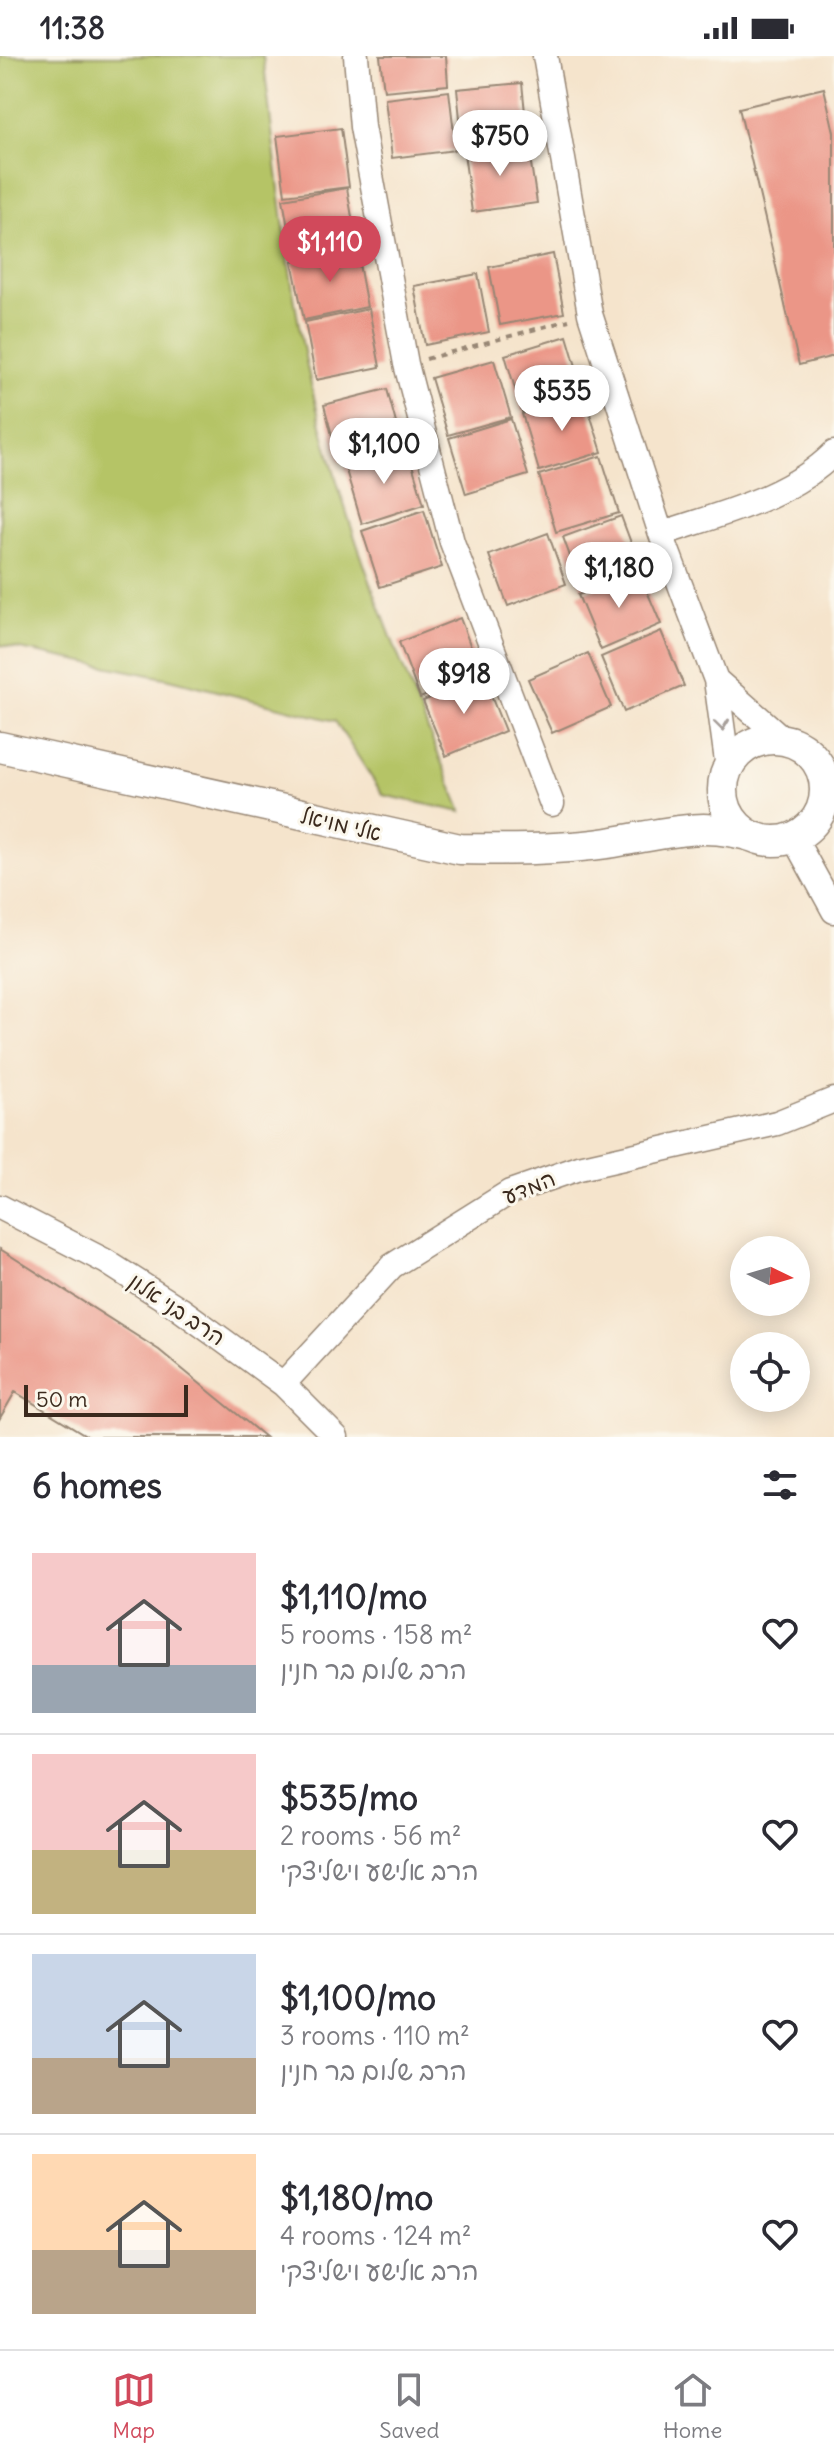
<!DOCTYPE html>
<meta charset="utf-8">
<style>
body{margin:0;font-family:Delius,"Playpen Sans Hebrew",sans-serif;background:#f2f2f3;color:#2b2b33;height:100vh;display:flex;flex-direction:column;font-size:30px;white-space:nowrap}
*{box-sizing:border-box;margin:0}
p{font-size:26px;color:#7c7c81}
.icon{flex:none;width:44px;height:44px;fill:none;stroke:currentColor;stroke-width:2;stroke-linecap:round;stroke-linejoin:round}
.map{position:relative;height:1381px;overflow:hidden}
.sheet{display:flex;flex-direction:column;background:#fff;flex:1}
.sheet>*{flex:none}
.needle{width:52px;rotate:95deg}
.buttons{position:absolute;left:730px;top:1180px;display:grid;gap:16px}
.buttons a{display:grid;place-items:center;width:80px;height:80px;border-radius:50%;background:#fff;box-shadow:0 4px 20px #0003;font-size:40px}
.scale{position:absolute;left:24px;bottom:20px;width:164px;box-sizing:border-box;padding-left:8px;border:4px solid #3b2a1e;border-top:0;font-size:22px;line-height:28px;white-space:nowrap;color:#3b2a1e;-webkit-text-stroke:6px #fbf7ec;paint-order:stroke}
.price{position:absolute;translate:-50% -68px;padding:0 18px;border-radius:28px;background:#fff;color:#222;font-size:26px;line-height:52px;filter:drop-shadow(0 2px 4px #0008)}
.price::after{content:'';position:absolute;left:50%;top:48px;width:24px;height:18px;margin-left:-12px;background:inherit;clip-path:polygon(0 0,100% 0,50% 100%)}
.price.current{background:#d1495b;color:#fff}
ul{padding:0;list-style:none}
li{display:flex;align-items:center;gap:24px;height:200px;padding:0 32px}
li+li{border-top:2px solid #e1e1e2}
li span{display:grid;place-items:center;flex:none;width:224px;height:160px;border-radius:0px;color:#555}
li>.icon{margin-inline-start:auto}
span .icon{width:96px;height:96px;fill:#fffc;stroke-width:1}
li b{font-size:34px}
h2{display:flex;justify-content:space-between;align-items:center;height:96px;padding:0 32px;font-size:34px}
.status{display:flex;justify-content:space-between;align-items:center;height:56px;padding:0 40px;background:#fff;direction:ltr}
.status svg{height:22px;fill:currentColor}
.dock{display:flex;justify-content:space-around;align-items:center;height:112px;border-top:2px solid #e1e1e2;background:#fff;font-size:22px;color:#7c7c81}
.dock a{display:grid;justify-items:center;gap:4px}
.dock .current{color:#d1495b}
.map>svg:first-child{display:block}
.green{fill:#b5c466;stroke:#787742;stroke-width:2}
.building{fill:#eb9687}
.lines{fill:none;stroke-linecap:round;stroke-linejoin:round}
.minor-casing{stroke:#988775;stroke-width:27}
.tertiary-casing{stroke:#988775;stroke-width:33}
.path{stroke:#988775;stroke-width:4;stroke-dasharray:6 6;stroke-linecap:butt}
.minor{stroke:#fff;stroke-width:24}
.tertiary{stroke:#fff;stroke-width:30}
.oneway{stroke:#a79f9a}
.labels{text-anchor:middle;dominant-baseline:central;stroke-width:6;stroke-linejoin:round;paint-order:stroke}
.street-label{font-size:22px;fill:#3b2a1e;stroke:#fbf7ec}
</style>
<div class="status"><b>11:38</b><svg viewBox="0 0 49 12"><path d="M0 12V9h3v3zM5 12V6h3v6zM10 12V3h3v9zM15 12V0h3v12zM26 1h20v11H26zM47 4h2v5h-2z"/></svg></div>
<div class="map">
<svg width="834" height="1381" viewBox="0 0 834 1381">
<rect width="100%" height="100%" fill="#fbf7ec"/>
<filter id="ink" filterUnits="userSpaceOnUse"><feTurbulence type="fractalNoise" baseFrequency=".0125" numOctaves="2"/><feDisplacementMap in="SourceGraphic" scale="16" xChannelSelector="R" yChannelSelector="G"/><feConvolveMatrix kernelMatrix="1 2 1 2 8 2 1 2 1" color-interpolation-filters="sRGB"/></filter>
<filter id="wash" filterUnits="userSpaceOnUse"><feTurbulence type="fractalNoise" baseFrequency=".006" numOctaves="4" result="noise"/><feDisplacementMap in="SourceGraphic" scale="32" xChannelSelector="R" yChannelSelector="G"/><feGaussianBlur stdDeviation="1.8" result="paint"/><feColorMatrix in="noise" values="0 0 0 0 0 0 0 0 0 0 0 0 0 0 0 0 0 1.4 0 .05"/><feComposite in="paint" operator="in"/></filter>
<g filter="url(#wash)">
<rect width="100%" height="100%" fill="#f5e4cc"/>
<path class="green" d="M0,0H263C277,112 287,227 313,337C347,481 405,619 462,756L383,739L335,665L170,623L0,589Z"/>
<g id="blocks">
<path class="building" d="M380,0H446L448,29L384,35Z
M522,27L528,86L463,92L457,33Z
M824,32L834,76V300L799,309L739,52Z
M449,35L456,94L392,102L385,43Z
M341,72L349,131L285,139L277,80Z
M528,88L537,147L472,156L464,97Z
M347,132L357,190L293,201L283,143Z
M356,192L367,251L304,264L292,205Z
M553,198L564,257L500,269L489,211Z
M478,218L489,276L425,289L414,230Z
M369,253L380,311L316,324L305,266Z
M567,280L584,337L522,356L505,299Z
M494,304L511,361L448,379L431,322Z
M387,333L402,390L339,406L324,349Z
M584,339L602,396L539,415L522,358Z
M511,363L528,419L466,438L449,382Z
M407,392L424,448L362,468L345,411Z
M601,400L619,457L556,476L539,419Z
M424,454L442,511L380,531L362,475Z
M621,460L640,511L582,533L563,481Z
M548,477L566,528L508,550L489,499Z
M638,514L661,568L601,594L578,539Z
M460,562L481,618L420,642L399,586Z
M661,575L684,630L624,656L601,601Z
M588,597L611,651L552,677L528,623Z
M483,620L505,675L446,700L423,645Z
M0,1193L159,1294L265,1381H89L15,1336L0,1362Z"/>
</g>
</g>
<g filter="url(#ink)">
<use href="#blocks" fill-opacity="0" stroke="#988775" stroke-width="2"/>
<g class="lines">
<g class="minor-casing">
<path id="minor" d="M356,0L362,71L406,308L452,486L552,748
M545,0L590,258L661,478L716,624L728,713
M661,478C719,458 789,442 834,397
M716,624L783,683
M794,782L834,855
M0,1151L105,1205L180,1253L283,1328L336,1381
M283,1328L392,1210L510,1136L579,1112L777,1067L834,1044"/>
</g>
<g class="tertiary-casing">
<path id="tertiary" d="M723 734a51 51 0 1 1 102 0a51 51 0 1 1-102 0Z
M0,691L460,793C509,794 559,794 608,787C666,778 703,763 760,783"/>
</g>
<path class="path" d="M426,303L569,264"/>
<use href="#minor" class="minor"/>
<use href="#tertiary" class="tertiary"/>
</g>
<defs><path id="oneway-chevron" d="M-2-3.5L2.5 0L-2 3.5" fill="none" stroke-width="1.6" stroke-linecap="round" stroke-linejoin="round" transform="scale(2)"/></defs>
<use class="oneway" href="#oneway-chevron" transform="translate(722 669) rotate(83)"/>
</g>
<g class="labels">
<g class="street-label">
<text transform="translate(341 768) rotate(13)">אלי מויאל</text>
<text transform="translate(529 1131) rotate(-22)">המדע</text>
<text transform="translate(177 1253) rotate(34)">הרב בני אלון</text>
</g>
</g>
</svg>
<div class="buttons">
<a><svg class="needle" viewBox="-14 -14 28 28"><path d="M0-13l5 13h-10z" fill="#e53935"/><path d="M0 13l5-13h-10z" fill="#7c7c81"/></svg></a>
<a><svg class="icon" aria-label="locate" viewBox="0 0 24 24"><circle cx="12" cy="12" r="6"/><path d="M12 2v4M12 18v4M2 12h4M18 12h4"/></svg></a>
</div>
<div class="scale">50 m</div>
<b class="price" style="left:500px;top:122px">$750</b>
<b class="price current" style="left:330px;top:228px">$1,110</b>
<b class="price" style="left:562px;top:377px">$535</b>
<b class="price" style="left:384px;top:430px">$1,100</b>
<b class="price" style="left:619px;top:554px">$1,180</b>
<b class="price" style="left:464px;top:660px">$918</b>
</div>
<section class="sheet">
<h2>6 homes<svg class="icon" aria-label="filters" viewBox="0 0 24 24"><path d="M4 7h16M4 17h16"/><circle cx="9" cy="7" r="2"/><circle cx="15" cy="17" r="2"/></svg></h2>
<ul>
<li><span style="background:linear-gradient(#f6c9c9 70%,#9aa5b1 0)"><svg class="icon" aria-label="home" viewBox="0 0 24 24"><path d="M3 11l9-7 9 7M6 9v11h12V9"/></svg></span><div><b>$1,110/mo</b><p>5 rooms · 158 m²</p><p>הרב שלום בר חנין</p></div><svg class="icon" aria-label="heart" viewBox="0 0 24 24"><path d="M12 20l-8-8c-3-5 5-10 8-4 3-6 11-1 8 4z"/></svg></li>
<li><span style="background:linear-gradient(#f6c9c9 60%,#c2b280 0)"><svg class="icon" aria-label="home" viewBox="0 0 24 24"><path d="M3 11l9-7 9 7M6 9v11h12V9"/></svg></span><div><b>$535/mo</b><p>2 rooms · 56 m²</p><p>הרב אלישע וישליצקי</p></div><svg class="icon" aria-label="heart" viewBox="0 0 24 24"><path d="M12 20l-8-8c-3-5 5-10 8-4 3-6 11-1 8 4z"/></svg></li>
<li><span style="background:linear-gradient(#c9d6e8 65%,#b9a48a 0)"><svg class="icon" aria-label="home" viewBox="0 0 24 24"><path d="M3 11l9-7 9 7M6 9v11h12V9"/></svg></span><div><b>$1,100/mo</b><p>3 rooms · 110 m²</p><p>הרב שלום בר חנין</p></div><svg class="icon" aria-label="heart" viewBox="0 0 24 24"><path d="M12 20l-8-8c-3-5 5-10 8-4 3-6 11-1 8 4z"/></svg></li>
<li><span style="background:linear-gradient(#ffd9b3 60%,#b9a48a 0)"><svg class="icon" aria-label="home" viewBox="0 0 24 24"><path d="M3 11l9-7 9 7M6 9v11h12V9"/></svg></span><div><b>$1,180/mo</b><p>4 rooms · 124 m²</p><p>הרב אלישע וישליצקי</p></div><svg class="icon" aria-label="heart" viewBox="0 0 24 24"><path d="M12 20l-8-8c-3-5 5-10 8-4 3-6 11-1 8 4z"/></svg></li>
</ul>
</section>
<nav class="dock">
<a class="current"><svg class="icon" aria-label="map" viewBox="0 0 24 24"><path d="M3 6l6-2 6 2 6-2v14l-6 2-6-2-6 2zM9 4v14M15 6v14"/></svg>Map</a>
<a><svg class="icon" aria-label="saved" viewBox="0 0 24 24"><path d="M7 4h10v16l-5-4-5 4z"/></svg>Saved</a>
<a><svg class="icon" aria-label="home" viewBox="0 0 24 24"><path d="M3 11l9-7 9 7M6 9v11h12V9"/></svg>Home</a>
</nav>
